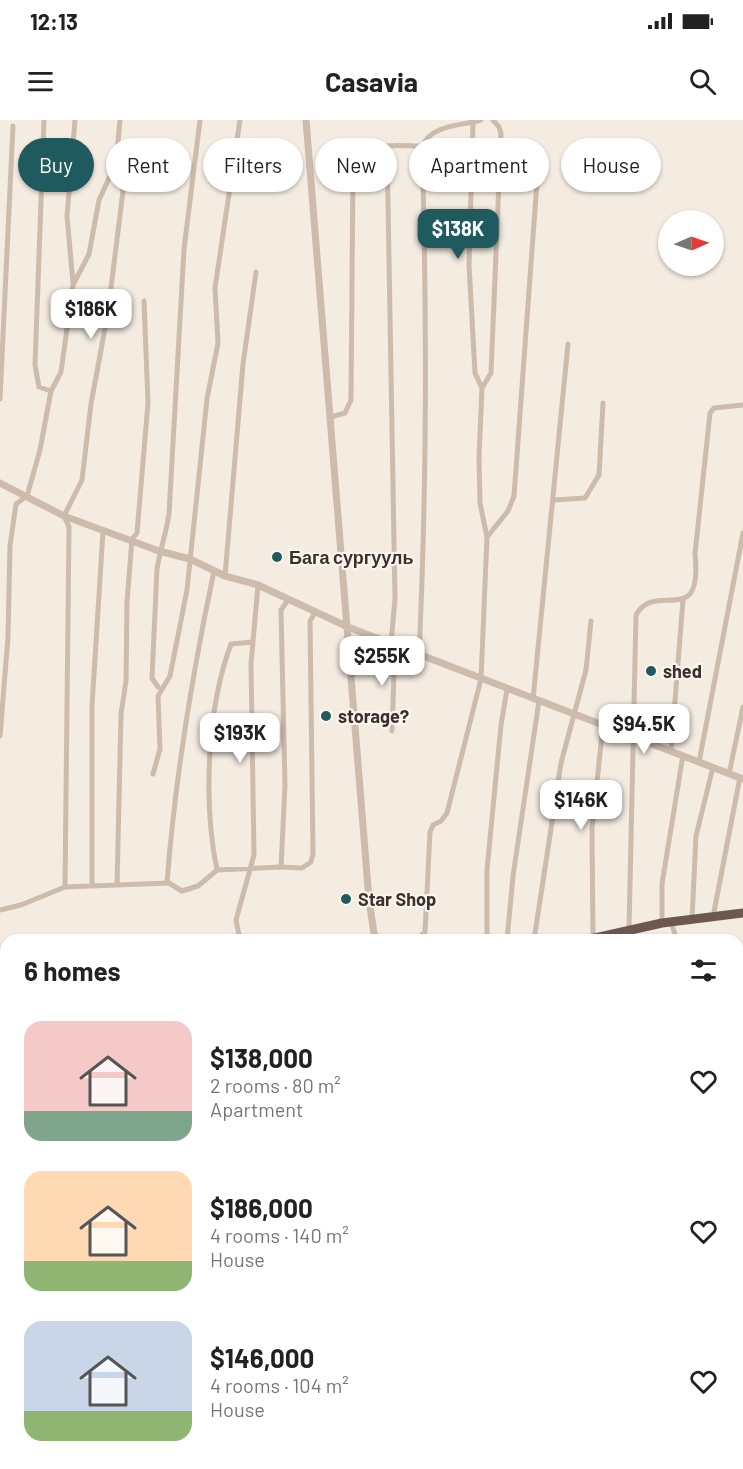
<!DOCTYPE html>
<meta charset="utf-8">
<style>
body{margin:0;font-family:Barlow,sans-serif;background:#f6f6f6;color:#222;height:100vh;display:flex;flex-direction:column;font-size:22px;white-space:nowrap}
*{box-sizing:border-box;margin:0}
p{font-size:20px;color:#767676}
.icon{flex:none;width:33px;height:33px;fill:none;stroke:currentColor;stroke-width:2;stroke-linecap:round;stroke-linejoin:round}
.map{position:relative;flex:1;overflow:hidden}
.drawer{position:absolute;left:0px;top:814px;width:744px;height:536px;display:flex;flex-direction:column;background:#fff;border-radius:18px 18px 0 0;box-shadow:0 2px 4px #0004}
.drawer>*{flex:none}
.guide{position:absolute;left:18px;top:18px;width:708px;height:54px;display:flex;gap:12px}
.needle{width:39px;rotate:88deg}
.tools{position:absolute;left:658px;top:90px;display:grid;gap:12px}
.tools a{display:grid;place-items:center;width:66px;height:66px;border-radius:50%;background:#fff;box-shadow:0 2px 4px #0004;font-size:30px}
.price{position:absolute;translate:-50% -51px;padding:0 14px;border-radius:12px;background:#fff;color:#222;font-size:20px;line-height:39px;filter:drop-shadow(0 2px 3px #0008)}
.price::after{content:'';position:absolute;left:50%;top:36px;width:18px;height:14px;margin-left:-9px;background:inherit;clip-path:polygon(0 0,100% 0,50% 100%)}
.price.selected{background:#1f5a5e;color:#fff}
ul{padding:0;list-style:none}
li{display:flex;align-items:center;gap:18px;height:150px;padding:0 24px}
li span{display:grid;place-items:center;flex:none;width:168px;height:120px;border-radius:18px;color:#555}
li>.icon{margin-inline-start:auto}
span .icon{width:72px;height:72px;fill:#fffc;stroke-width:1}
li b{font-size:26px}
h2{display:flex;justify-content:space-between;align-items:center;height:72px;padding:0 24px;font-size:26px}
.tag{padding:0 21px;border-radius:27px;background:#fff;box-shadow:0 2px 4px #0004;font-size:21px;line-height:54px}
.tag.selected{background:#1f5a5e;color:#fff}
.status{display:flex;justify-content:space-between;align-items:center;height:42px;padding:0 30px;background:#fff;direction:ltr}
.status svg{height:16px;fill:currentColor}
header{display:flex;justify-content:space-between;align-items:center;height:78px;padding:0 24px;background:#fff;font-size:27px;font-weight:700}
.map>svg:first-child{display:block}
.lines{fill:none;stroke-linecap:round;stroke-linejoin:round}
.minor{stroke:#cdbbac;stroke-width:5}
.tertiary{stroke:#cdbbac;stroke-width:7}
.secondary{stroke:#a18a7d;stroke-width:8}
.trunk{stroke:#6c584f;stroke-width:9}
.poi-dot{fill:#1f5a5e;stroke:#fbf5ee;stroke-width:2}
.labels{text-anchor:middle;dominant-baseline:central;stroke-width:4.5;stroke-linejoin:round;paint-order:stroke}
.poi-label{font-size:18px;font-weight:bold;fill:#3b302b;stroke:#fbf5ee;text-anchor:start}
</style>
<div class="status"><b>12:13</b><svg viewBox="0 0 49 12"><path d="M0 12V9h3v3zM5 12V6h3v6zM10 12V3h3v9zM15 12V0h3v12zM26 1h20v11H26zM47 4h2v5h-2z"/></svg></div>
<header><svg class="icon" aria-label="menu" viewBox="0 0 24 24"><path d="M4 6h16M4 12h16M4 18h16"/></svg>Casavia<svg class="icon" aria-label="search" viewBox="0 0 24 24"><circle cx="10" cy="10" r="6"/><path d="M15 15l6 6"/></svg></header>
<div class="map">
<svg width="743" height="1349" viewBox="0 0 743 1349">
<rect width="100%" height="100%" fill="#f4ebe1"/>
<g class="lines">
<path class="minor" d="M44,0L35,245L39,267L51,271
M473,3L469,145L475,253L482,268
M387,26L395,479L391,523
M73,163L67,96L75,0
M0,279L13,6
M331,297L345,293L351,280L353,45C364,20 399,26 422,26
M555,380L585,378L599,355L603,283
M487,417L480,383L479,337L482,268L491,253L501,14L499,7L493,0
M225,456L243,244L256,152
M288,480L281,490L285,666L281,747L302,748L311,742L313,734L310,501L316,491
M419,534C427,365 427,196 422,26C433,4 461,6 481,0
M158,567L152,558L157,449C160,430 166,414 169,394L184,129L200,0
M533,579L568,224
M392,611L395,524
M0,616L8,517L10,426L16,384L27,376L40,330L51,271L61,252L73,165L89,134L99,80L116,43L120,0
M671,631L683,480
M699,642L743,413
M153,654L160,629L158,576L170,556L187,470L207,279L218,223L215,168L240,0
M729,654L743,587
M217,750C203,683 207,588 231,524L253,522
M167,763C175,658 192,555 214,451
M92,765V586L103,411
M117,765L121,594L126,561L127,482L132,419L137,413L148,283L144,181
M65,767L69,407L64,396L82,360L91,284L108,192L123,71L116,43
M0,790L21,785L65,767L169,763L182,771L198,766L217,750L281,747
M713,797L740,657
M692,799L696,716L713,647
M671,802L677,820
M662,803V764L683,635
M593,819L592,709L603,605
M240,820L236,800L254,735L251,544L258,465
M416,820L425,812L430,712L433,705L441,701L447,693L481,559L487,417L508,391L514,376L538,48
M487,820V750L501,605L507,569
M507,820L513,756L539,581
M534,820L561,643L586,550L591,501
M625,820L629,809L636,495C656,459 703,511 695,434L710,293L714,288L743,285
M738,1008L743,1007
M738,1042L743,1041
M738,1086H743
M0,1191L6,1197
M738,1196L743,1221
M0,1201L6,1200
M738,1243L743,1242
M652,1344L653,1349
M268,1349L271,1344
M351,1349L370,1344"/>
<path class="tertiary" d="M306,0L369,780L375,820
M0,363L64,396L159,431L190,439L225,456L258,465L348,507L743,659
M738,1318L743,1317
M507,1344L508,1349
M614,1349L633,1344"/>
<path class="secondary" d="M169,1344L170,1349
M398,1349L415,1344"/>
<path class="trunk" d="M586,820L662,803L743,793
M0,838L6,841"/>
</g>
<g class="poi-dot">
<circle cx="277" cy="437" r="6"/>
<circle cx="651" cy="551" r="6"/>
<circle cx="326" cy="596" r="6"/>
<circle cx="346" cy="779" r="6"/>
</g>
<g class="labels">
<g class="poi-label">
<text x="289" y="437">Бага сургууль</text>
<text x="663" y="551">shed</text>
<text x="338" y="596">storage?</text>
<text x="358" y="779">Star Shop</text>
</g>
</g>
</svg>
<div class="tools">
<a><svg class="needle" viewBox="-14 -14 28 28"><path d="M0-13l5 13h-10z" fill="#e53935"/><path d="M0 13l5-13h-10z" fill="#767676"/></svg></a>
</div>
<b class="price selected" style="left:458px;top:140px">$138K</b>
<b class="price" style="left:91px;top:220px">$186K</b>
<b class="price" style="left:382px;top:567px">$255K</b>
<b class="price" style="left:644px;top:635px">$94.5K</b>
<b class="price" style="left:240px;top:644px">$193K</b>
<b class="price" style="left:581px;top:711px">$146K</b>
<div class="guide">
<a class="tag selected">Buy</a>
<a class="tag">Rent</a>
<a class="tag">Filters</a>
<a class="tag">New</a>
<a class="tag">Apartment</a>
<a class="tag">House</a>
</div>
<section class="drawer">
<h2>6 homes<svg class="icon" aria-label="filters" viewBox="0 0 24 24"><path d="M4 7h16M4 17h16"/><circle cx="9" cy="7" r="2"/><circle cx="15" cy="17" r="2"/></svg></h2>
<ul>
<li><span style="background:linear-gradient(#f6c9c9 75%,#7fa58c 0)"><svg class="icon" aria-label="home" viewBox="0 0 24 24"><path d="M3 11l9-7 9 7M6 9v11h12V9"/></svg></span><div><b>$138,000</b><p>2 rooms · 80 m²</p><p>Apartment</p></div><svg class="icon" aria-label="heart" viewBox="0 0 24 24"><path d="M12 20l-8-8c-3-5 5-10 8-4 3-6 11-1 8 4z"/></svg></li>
<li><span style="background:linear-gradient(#ffd9b3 75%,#8fb573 0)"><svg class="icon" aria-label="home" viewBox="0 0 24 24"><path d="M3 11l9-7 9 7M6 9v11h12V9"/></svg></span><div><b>$186,000</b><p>4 rooms · 140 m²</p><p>House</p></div><svg class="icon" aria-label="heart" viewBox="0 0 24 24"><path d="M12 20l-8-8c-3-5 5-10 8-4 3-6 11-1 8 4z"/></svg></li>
<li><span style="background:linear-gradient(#c9d6e8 75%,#8fb573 0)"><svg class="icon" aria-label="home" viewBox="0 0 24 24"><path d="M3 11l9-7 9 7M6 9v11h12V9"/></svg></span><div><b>$146,000</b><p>4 rooms · 104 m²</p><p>House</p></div><svg class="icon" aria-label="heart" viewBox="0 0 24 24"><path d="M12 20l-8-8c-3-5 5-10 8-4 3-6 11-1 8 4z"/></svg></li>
</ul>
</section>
</div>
